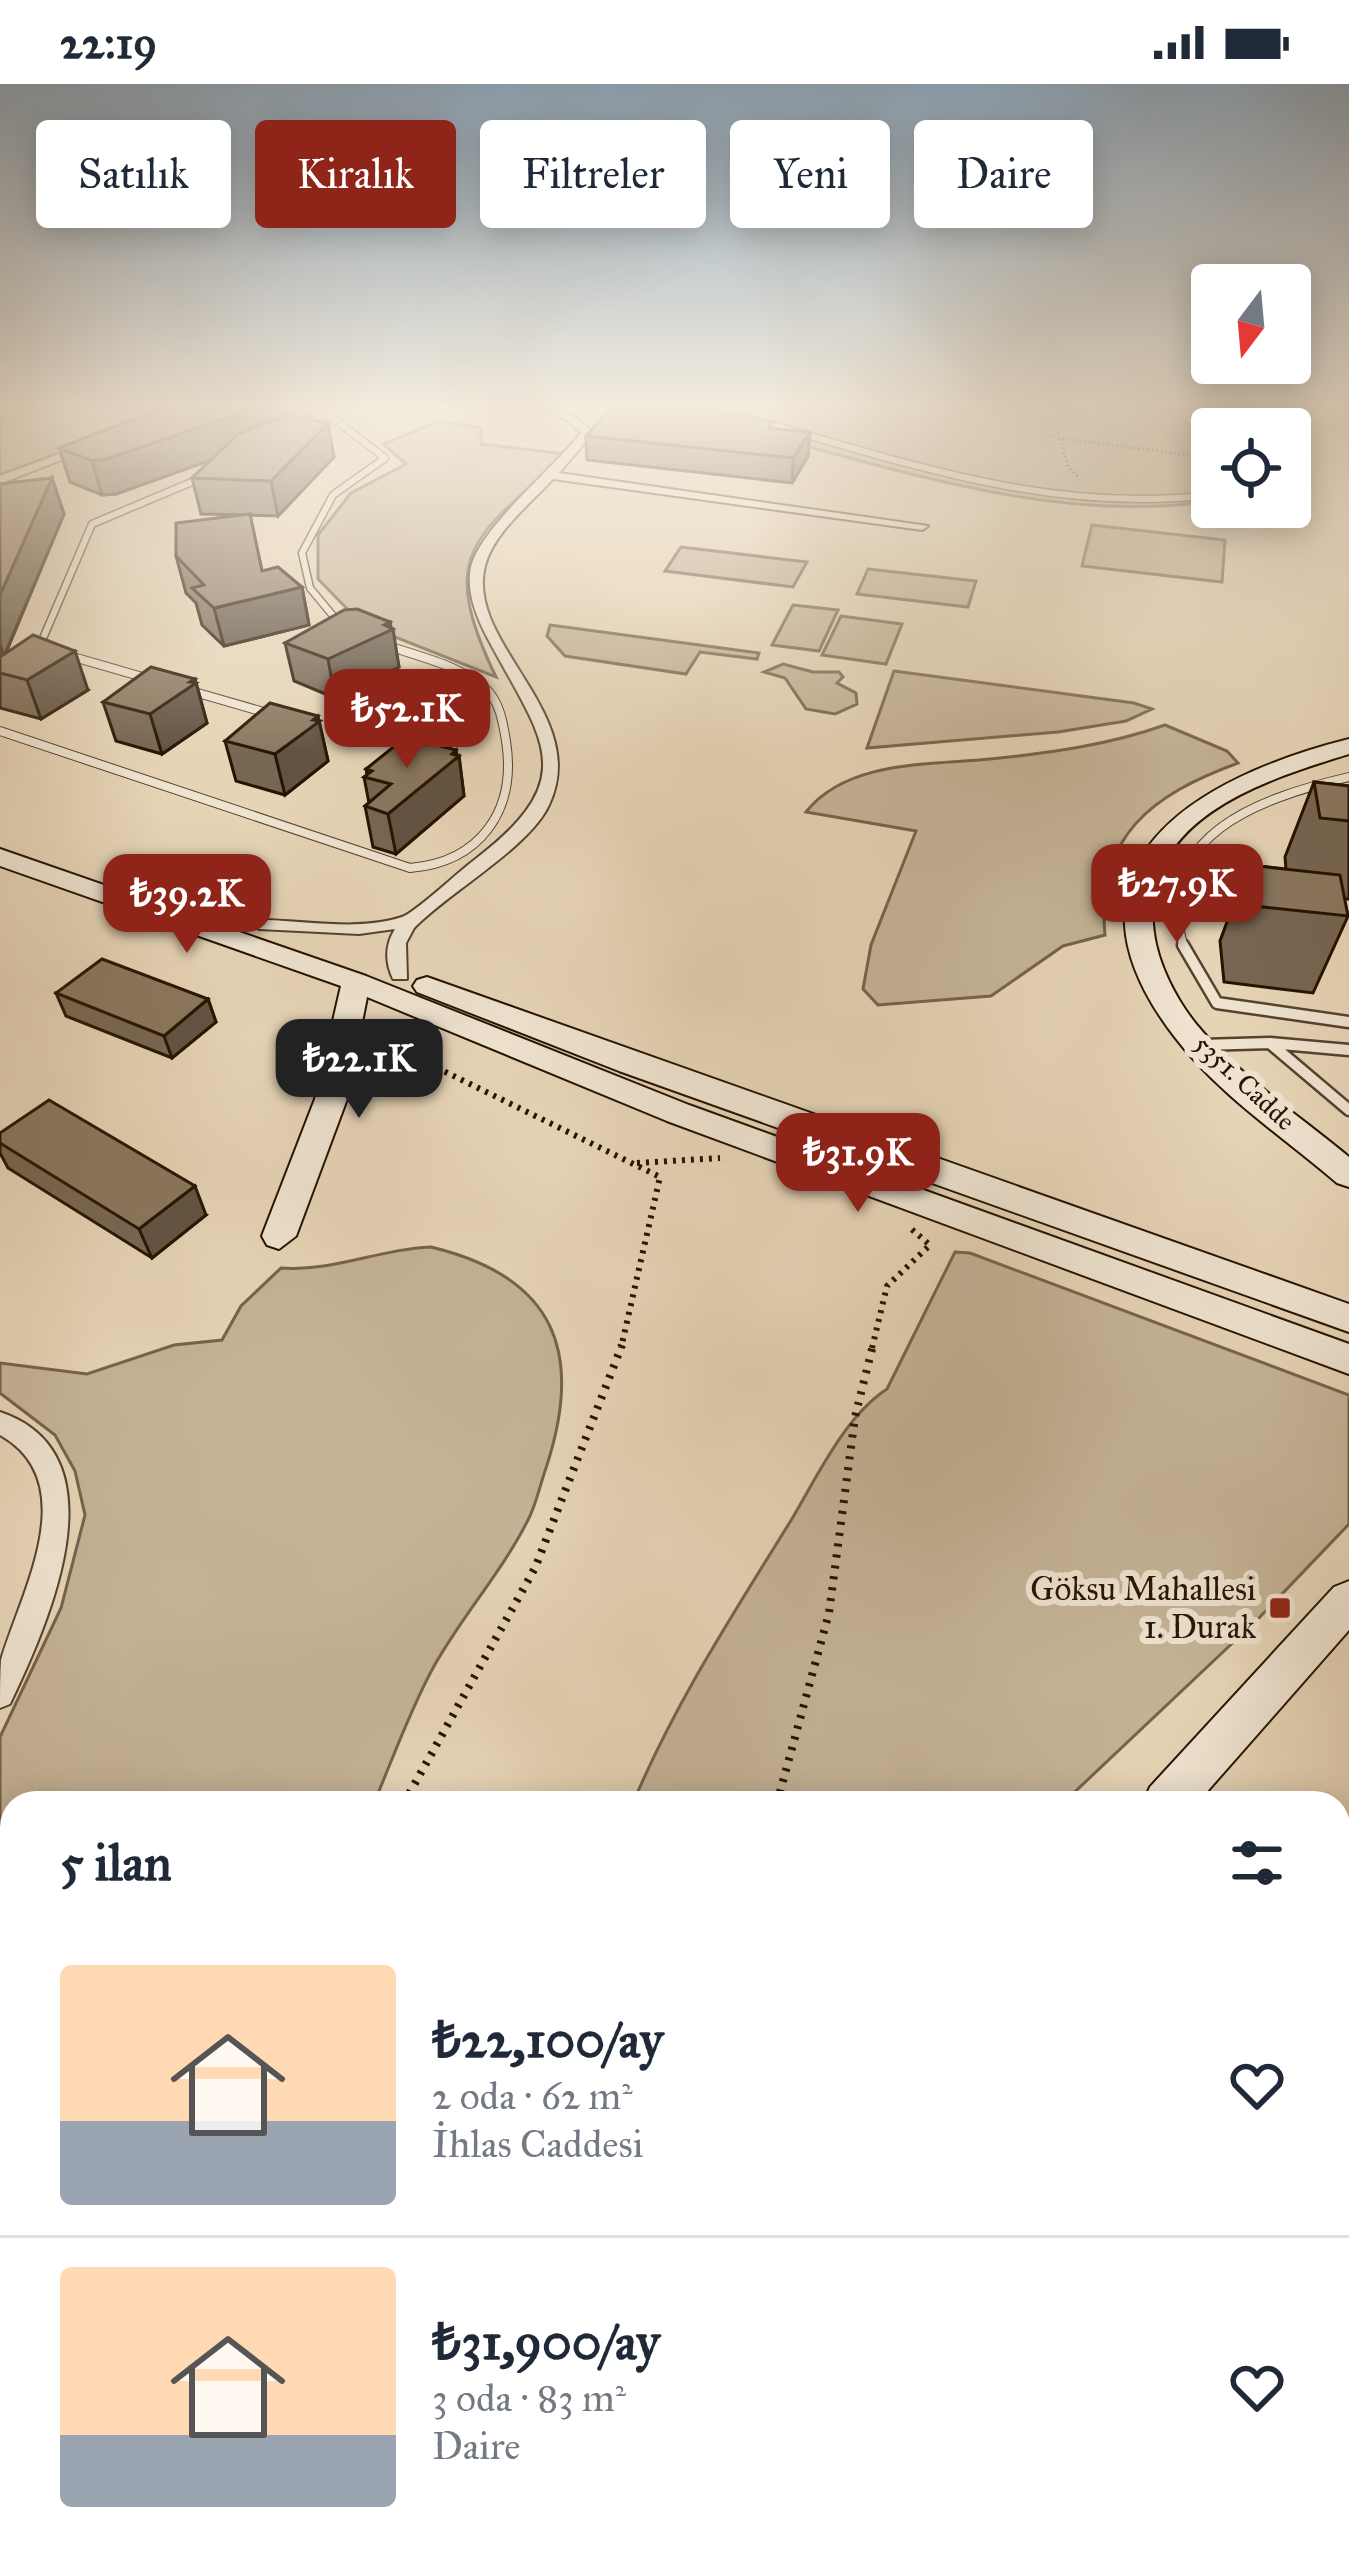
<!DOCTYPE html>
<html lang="tr">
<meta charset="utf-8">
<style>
body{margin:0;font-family:"IM FELL Great Primer",serif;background:#f2f2f3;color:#1f2937;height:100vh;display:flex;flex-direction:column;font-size:45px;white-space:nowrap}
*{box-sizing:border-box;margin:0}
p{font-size:39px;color:#747a83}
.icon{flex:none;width:66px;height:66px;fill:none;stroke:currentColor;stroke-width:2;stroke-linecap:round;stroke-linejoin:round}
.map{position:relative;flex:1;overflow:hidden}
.panel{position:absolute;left:0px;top:1707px;width:1350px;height:771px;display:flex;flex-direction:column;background:#fff;border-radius:36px 36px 0 0;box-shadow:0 6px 30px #0003}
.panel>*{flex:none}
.hud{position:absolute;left:36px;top:36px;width:1278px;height:108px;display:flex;gap:24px}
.needle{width:78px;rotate:196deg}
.buttons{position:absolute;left:1191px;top:180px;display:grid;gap:24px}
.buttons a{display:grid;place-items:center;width:120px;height:120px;border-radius:12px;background:#fff;box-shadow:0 6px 30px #0003;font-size:60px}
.price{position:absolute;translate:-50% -102px;padding:0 27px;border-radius:24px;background:#8f2418;color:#fff;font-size:39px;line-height:78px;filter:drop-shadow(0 3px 6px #0008)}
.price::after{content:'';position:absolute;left:50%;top:72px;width:36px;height:27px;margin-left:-18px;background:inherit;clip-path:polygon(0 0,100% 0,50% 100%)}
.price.current{background:#222;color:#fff}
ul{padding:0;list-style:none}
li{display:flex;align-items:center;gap:36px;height:300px;padding:0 60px}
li+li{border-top:3px solid #e0e1e3}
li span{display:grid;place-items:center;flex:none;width:336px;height:240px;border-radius:12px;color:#555}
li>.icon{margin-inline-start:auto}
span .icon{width:144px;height:144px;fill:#fffc;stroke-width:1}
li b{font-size:51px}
h2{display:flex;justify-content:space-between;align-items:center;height:144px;padding:0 60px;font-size:51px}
.pill{padding:0 42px;border-radius:12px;background:#fff;box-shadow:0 6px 30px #0003;font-size:42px;line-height:108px}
.pill.current{background:#8f2418;color:#fff}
.status{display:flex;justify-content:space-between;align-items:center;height:84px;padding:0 60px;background:#fff;direction:ltr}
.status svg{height:33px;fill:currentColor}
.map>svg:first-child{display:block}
.green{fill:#c5b397;stroke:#76634c;stroke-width:3}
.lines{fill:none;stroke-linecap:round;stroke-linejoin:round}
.lane-far3-casing{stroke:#56432e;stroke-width:9}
.lane-far2-casing{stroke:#56432e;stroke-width:10}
.lane-far1-casing{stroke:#56432e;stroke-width:15}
.lane-casing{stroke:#56432e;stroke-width:22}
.street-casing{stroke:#56432e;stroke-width:4}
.secondary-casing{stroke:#261301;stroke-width:4}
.path-far3{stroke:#261301;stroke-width:3;stroke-dasharray:1.5 3;stroke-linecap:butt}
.path-far2{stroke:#261301;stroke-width:6;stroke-dasharray:3 6;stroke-linecap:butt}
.path-far1{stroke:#261301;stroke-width:8;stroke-dasharray:3 8;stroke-linecap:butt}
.path{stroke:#261301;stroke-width:9;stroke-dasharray:4.5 9;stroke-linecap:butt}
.lane-far3{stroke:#efe3d0;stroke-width:6}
.lane-far2{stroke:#efe3d0;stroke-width:8}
.lane-far1{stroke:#efe3d0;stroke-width:10}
.lane{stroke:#efe3d0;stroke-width:18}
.street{fill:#efe3d0;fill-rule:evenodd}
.secondary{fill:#efe3d0;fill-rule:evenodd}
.wall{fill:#776652;stroke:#261301;stroke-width:3}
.shaded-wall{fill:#615342;stroke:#261301;stroke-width:3}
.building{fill:#8a775f;stroke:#261301;stroke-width:3}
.poi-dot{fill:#8f2418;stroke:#efe3d0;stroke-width:4.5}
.labels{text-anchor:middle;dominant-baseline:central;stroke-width:12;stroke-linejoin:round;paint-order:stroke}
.far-street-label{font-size:27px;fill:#261301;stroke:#efe3d0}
.poi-label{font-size:33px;fill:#261301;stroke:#efe3d0;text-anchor:end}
</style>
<div class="status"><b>22:19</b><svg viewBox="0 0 49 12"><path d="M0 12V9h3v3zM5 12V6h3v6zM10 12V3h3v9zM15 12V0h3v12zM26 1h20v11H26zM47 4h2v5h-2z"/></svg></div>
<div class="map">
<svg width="1349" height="2476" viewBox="0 0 1349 2476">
<rect width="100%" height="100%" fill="#e6d4b6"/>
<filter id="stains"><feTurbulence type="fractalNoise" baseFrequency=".00167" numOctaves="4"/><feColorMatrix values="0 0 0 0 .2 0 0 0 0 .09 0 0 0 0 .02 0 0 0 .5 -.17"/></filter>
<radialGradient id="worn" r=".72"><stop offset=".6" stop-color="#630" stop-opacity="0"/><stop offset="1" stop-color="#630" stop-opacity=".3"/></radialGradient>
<path class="green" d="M0,324H177L0,391Z
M645,324H1309L1290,362V345H1212V417C1020,446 831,357 645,324Z
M439,337L481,344V360L567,370C474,454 436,468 496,593L362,540L318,495V451L351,409L406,380L383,360Z
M1092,441L1225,456L1222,498L1082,482Z
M681,463L807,478L793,503L665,487Z
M868,485L976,497L968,523L857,510Z
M793,521L838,526L819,567L772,561Z
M841,532L902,540L886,580L822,571Z
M550,541L759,569L757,575L700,568L686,590L565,572L547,552Z
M783,580L813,588H839L843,593L837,599L856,609L857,620L835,630L806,625L785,594L764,588Z
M894,587L1134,619L1152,625L1126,637L1058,648L867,664Z
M1165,641L1227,667L1238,679C1151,711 1096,752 1105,851L1063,862L991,912L878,921L863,905L871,861L916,747L806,728C847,676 930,681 990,675C1049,669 1109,661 1165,641Z
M431,1163C556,1193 584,1269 546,1384C540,1401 536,1421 528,1436C502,1488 461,1533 433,1584C410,1626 393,1674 374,1719H12V2466H58L54,2476H0V1653L61,1524L85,1431L75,1387L55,1351L0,1309V1279L87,1290L174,1261L222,1256L241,1222L281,1184C333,1188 379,1165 431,1163Z
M955,1168L970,1169L1349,1311V1440L1259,1534L1063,1719H633C675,1619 733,1530 790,1438C816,1395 844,1333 887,1305Z
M302,2466H469L464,2476H297Z"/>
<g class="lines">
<g class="lane-far3-casing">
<path id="lane-far3" d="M320,324L385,374L333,411L302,469L310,504L344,545
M712,324C879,369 1037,432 1212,411
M1279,345L1293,324
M41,559L92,440L206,392"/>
</g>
<g class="lane-far2-casing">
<path id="lane-far2" d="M42,556L44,565
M63,570L153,596
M184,605L274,631
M0,647L410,784C480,778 517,727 506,657C503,639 500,619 487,606C461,581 419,573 386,561
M1184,864C1150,751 1260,714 1349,693"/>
</g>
<g class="lane-far1-casing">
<path id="lane-far1" d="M1183,861L1217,919L1349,938
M1271,960L1349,1026
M1202,961L1270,959L1349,966"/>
</g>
<g class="lane-casing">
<path id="lane" d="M1338,1979H1349
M1338,2008L1349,2015"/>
</g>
<g class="street-casing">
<path id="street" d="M540,324C563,324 577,332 593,349L559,389L928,442L922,446L553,395C531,419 493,449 485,482C465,560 592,630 549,721C530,763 449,808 414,844L406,859L407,895H393C385,878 385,861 395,845L359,850L259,845L256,841L265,836C308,837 360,847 402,833C416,828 457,789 473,777C585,692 542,657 487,553C476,532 466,507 471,483C481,443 554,384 581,349L567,336Z
M1168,324H1180L1212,348V356Z
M89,359L99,361L0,400V392Z
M0,1328C125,1370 48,1540 10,1620L0,1624C0,1609 0,1591 1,1576C20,1510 85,1399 0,1351Z"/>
</g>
<g class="secondary-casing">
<path id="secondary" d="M1349,655V670C1261,697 1138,736 1154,849C1158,880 1176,915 1196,940C1239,992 1297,1030 1349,1073V1103L1337,1099C1282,1052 1218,1010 1174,952C1044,782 1195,694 1349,655Z
M0,765L366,892L689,1021L1349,1260V1290L667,1037L367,913L347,1015L296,1152L279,1165L267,1161L262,1152L315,1015L341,902L0,782Z
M427,893L1349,1220V1248L619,987L417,908L413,902L417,896Z
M1349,1497V1546L1197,1719H1143L1150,1703L1334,1503Z
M552,2466H615L611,2476H548Z"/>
</g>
<path class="path-far3" d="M1057,324L1037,331L1052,353L1212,374
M1224,324L1245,336L1269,331
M1060,355L1068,382L1078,393"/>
<path class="path-far2" d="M372,952L660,1093L621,1264
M637,1079L720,1074
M872,1264L887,1202L930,1161L909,1143"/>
<path class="path-far1" d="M404,1719L535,1484L622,1261
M777,1719L829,1529L855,1333L873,1261"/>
<path class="path" d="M0,2349L12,2324
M357,2476L366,2466"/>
<use href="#lane-far3" class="lane-far3"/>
<use href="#lane-far2" class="lane-far2"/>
<use href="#lane-far1" class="lane-far1"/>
<use href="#lane" class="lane"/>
<use href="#street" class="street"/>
<use href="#secondary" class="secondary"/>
</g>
<path class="wall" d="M312,332L304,335L334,373L278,432L250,431L262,487L302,503L309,541L224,562L202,541L196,519L186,509L176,472L246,431L201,430L192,394L211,376L116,410L102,411L70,398L59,364Z
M773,344L808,372L792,399L587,376L586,352Z
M52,394L64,430L6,569L88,606L41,635L0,624V400Z
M390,538L399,583L335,614L294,597L285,559Z
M195,595L207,639L162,670L116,657L103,618Z
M319,637L328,677L285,711L236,697L225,657Z
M456,666L457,672H459L464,712L396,770L373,763L365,722L369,719L364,693L367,691L366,685Z
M1314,698L1349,702V815H1344L1348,832L1313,909L1224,898L1220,857L1248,781L1286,785L1285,773Z
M56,909L208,915L216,938L172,974L66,932Z
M0,1059L206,1131L152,1174L8,1084L0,1069Z
M1349,1771V1936L1338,1937V1791Z
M807,2466H1008L1020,2476H802Z"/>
<path class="shaded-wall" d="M246,324H310L312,332L260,353L261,358L116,410L102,411L92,377Z
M328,339L334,373L278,432L271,397Z
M810,348L808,372L792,399L793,374Z
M52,394L64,430L4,572L0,560V511Z
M302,503L309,541L224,562L214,524Z
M390,538L391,545H393L399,583L335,614L328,575Z
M75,567L88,606L41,635L27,596Z
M195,595L207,639L162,670L150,630Z
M318,632L328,677L285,711L275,670Z
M456,666L457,674L459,672L464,712L396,770L388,730Z
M208,915L216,938L172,974L164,952Z
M195,1102L206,1131L152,1174L139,1145Z"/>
<path class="building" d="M162,324L254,325L106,375L92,377L59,364Z
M611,324H704L773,338L769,344L810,348L793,374L586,352Z
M287,331L328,339L271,397L192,394L238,350Z
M52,394L0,511V400Z
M250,430L262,487L278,483L302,503L214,524L192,504L204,501L176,472V439Z
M357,525L390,538L384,541L393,545L328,575L285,559L344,526Z
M33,551L75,567L27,596L0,589V573Z
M151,583L195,595L190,598L196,599L150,630L103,618Z
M270,619L318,632L313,636L320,637L275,670L225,657Z
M406,653L456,666L452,670L459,672L388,730L365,722L391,700L364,693L372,687L366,685Z
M1314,698L1349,702V737L1320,734Z
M1248,781L1340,791L1348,832L1253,822Z
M102,875L208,915L164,952L56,909Z
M49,1016L195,1102L139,1145L0,1059V1049Z
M1349,1771V1823L1338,1791V1772Z
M830,2466H1008L1020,2476H826Z"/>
<linearGradient id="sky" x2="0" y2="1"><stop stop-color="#8da6bb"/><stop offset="0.48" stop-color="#f4ecde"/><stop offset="1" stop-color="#f4ecde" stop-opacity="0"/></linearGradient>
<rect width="1349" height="671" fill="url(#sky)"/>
<rect class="poi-dot" x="1268" y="1512" width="24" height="24" rx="6"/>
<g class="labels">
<g class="far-street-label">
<text transform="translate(1245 998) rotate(43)">5351. Cadde</text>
</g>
<g class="poi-label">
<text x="1256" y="1505">Göksu Mahallesi<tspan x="1256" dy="38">1. Durak</tspan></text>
</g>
</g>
<rect width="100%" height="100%" filter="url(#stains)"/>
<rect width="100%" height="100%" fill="url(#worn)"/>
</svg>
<div class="buttons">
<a><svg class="needle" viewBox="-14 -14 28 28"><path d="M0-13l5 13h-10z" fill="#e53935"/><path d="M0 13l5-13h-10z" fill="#747a83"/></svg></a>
<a><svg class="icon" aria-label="locate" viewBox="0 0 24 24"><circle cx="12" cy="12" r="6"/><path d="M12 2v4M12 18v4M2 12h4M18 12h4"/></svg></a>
</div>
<b class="price" style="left:407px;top:687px">₺52.1K</b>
<b class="price" style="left:1177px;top:862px">₺27.9K</b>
<b class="price" style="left:187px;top:872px">₺39.2K</b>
<b class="price current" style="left:359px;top:1037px">₺22.1K</b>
<b class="price" style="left:858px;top:1131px">₺31.9K</b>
<div class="hud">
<a class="pill">Satılık</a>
<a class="pill current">Kiralık</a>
<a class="pill">Filtreler</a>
<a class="pill">Yeni</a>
<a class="pill">Daire</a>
</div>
<section class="panel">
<h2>5 ilan<svg class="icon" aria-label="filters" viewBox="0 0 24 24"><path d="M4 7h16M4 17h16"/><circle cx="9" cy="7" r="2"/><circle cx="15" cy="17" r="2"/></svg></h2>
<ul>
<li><span style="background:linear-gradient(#ffd9b3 65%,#9aa5b1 0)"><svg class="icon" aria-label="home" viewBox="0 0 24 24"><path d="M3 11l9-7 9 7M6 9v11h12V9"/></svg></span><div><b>₺22,100/ay</b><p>2 oda · 62 m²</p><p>İhlas Caddesi</p></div><svg class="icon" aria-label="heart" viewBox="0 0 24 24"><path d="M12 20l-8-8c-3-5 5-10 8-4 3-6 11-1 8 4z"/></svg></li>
<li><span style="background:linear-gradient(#ffd9b3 70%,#9aa5b1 0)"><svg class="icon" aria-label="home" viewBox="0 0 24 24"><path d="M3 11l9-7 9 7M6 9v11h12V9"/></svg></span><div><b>₺31,900/ay</b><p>3 oda · 83 m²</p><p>Daire</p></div><svg class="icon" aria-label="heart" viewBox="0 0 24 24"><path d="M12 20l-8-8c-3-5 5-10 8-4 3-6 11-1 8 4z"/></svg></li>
</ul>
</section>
</div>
